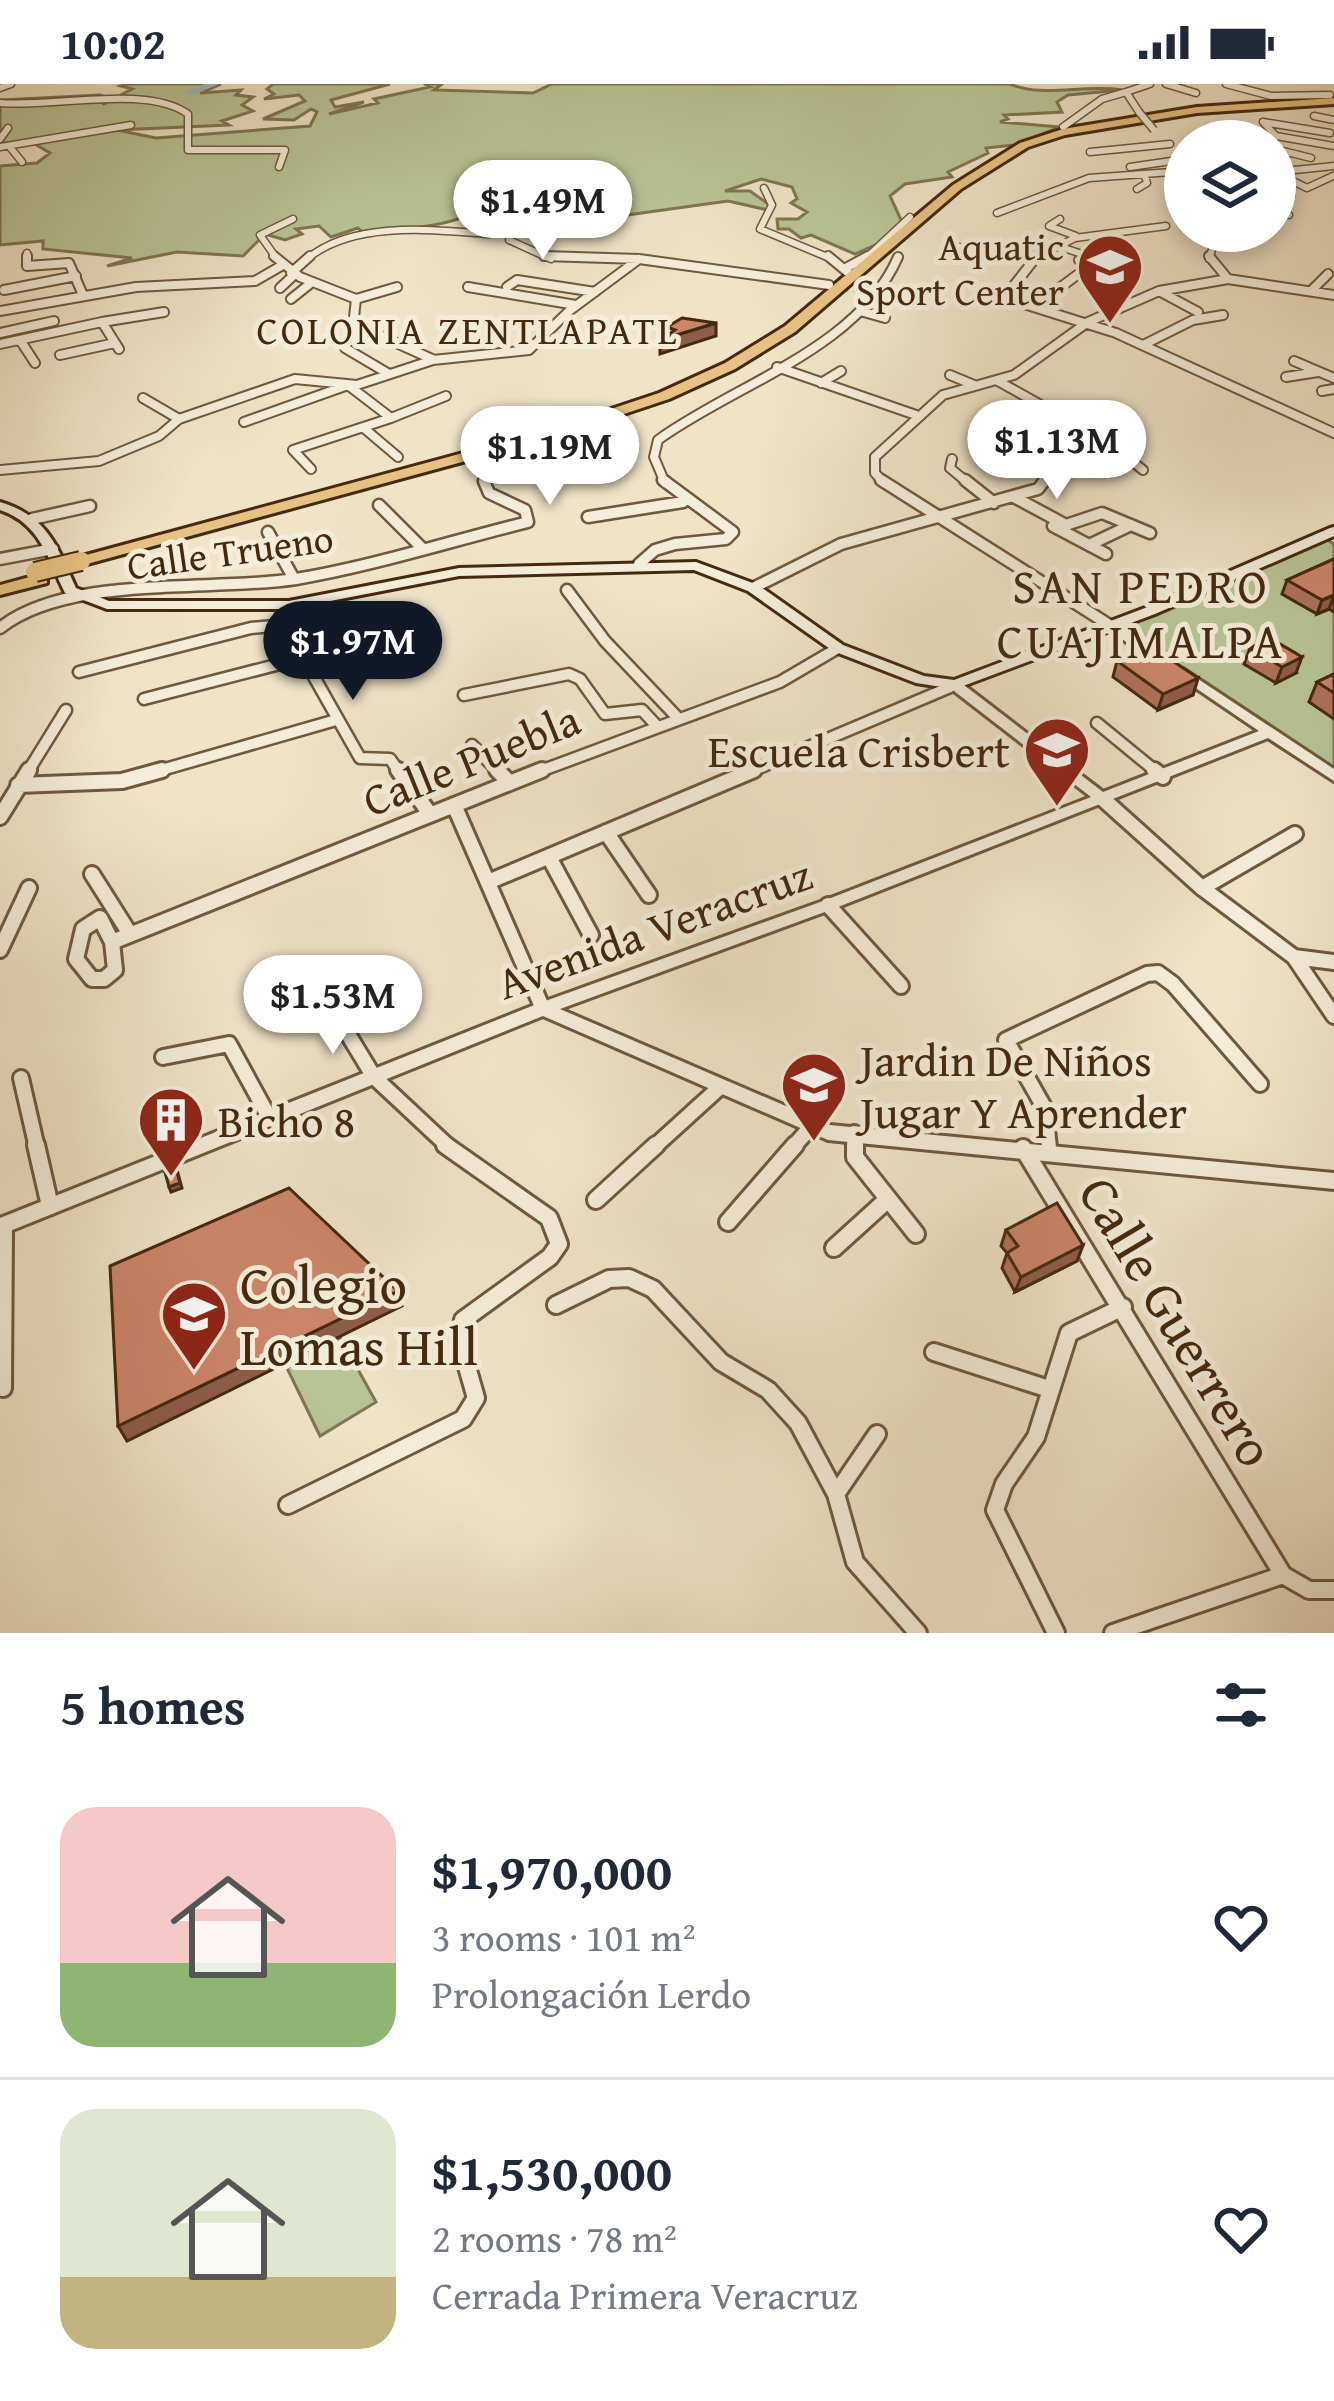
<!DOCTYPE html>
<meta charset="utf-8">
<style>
body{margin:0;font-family:"Gentium Book Plus",serif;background:#f6f6f7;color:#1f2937;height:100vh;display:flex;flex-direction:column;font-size:45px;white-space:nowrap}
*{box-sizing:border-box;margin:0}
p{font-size:39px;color:#747a83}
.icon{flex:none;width:66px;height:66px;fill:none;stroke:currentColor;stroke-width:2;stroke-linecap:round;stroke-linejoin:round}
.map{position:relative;height:1549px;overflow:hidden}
.panel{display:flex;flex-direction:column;background:#fff;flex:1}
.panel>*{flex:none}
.tools{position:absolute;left:1164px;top:36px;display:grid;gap:24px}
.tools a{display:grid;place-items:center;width:132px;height:132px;border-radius:50%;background:#fff;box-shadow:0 6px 18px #0003;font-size:60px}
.price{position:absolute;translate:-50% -102px;padding:0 27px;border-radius:42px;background:#fff;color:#222;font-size:39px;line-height:78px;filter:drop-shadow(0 3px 6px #0008)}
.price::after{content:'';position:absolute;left:50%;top:72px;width:36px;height:27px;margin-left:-18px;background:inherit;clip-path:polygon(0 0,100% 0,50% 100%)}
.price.on{background:#111827;color:#fff}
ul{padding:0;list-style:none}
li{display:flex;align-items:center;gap:36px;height:300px;padding:0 60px}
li+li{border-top:3px solid #e0e1e3}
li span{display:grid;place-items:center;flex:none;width:336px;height:240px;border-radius:36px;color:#555}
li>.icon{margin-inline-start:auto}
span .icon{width:144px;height:144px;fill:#fffc;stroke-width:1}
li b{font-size:51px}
h2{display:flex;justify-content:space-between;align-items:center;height:144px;padding:0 60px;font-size:51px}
.status{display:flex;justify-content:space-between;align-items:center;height:84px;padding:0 60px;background:#fff;direction:ltr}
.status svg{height:33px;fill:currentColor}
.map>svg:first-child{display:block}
.green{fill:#b9c496;stroke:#7e7652;stroke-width:3}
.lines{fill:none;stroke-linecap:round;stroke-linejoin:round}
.river{fill:#9fbbc0;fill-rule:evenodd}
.minor-tunnel{stroke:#cebea3;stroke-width:8;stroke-dasharray:8 4.5;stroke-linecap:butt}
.minor-far4-casing{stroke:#6f583d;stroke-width:9}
.minor-far3-casing{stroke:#6f583d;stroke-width:12}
.minor-far2-casing{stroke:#6f583d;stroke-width:15}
.minor-far1-casing{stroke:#6f583d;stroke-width:20}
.minor-casing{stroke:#6f583d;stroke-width:22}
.tertiary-casing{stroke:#6f583d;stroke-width:6}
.secondary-casing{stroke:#44290f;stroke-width:6}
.motorway-casing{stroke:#44290f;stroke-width:6}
.minor-far4{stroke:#f5eddb;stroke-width:6}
.minor-far3{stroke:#f5eddb;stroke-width:8}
.minor-far2{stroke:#f5eddb;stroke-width:10}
.minor-far1{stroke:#f5eddb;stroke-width:14}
.minor{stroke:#f5eddb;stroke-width:16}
.tertiary{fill:#f5eddb;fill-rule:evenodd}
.secondary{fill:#f5eddb;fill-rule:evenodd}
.motorway{fill:#e8c284;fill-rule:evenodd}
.minor-bridge-casing{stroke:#6f583d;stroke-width:9;stroke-linecap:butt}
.motorway-bridge-casing{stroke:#44290f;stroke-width:22;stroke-linecap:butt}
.minor-bridge{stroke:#f5eddb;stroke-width:6}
.motorway-bridge{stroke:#e8c284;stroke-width:18}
.wall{fill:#af725a;stroke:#44290f;stroke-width:3}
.shaded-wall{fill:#8e5d4a;stroke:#44290f;stroke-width:3}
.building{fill:#cb8569;stroke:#44290f;stroke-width:3}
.labels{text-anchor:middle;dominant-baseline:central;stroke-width:10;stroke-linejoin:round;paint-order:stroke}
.far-poi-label{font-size:39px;fill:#44290f;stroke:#f5eddb;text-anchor:end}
.far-neighbourhood-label{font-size:39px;letter-spacing:3px;fill:#44290f;stroke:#f5eddb}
.far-street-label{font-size:39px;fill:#44290f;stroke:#f5eddb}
.poi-label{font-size:45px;fill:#44290f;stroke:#f5eddb;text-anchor:start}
.street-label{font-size:45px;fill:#44290f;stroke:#f5eddb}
.neighbourhood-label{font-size:48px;letter-spacing:3px;fill:#44290f;stroke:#f5eddb}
.near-poi-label{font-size:54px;fill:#44290f;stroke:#f5eddb;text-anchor:start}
.near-street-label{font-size:54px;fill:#44290f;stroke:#f5eddb}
</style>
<div class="status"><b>10:02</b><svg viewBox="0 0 49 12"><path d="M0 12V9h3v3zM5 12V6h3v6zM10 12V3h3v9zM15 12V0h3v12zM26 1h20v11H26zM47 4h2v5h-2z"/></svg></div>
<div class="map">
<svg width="1334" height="1549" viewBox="0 0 1334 1549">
<rect width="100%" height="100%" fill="#f0e3c8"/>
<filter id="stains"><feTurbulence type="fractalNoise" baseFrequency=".00167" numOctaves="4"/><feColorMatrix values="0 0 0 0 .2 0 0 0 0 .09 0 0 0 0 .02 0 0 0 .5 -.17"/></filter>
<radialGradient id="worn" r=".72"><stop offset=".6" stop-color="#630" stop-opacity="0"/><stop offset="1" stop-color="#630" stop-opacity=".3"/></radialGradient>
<path class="green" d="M128,0H221L200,9L241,6L236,11L253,13L242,21L253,27L222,37L229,41L117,46L156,54L310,42L317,28L311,25L294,36L263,35L305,17L299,11L264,15L274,10L267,5L273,0H390L331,16L335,23L364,18L329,30L378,19L374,15L430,3L424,0H442L434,6L533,9L552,0H1010C1043,14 1083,0 1122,6L1068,11L1057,18L1062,28L1004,31L1008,35L1000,38L1060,43L1014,61L986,64L988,69L948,88L952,93L905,100L890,112L902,138L888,155L855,170L811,151L801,154L789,145H778L777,135H798L807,128L791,119L797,115L792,103L761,95L725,107H750L771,122L768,126L728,117L570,139L565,144L574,151L527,145L541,132L481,134L518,128L525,119C518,115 489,114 479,119C474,121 467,132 458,135C428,145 393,145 362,148L358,144L331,153L319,142L296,145L302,150L285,156L265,150L243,172L177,168L107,182L132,174L43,165V157L0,161V82L37,79L50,69L33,59H0V16L100,11L108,14L100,17L104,20L132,5L121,2Z
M1327,456L1334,460V689L1111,542Z
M340,1253L376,1318L320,1352L287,1284Z"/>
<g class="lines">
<path class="river" d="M204,0H219L193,11L184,9Z"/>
<path class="minor-tunnel" d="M829,201L863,206"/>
<g class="minor-far4-casing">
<path id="minor-far4" d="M1166,0L1196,9
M1226,0L1271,12L1330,11
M0,4L11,0
M0,19C52,24 147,0 188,30V66H285L279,83
M1139,28L1126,8L1150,0
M1314,32L1334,36
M1263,38L1276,52L1334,62
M1263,38L1330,49
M1063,43L1102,15L1126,8
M0,55L8,44
M9,62L22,78
M0,63L131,41
M1275,65L1311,74
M1090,68L1170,60
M1130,83L1185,75
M1275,88L1307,104L1333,92
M1275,88L1334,82
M764,104L772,121L760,145L832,175
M1137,105L1147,99L1145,92
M1275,107L1291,112
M1275,126L1289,131
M997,129L1089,94L1185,87
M1060,135L1049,142L1076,152
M509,156L551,175
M1055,161L1085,171
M958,163L1035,173
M27,169V175
M1085,171L1094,175
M277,175L260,151L293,135
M307,175C353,136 434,146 490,150
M865,175L910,133
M1033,175L1075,154L1166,142
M1081,175L1085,171
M1209,175L1218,147"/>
</g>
<g class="minor-far3-casing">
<path id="minor-far3" d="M27,172V182L69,179L83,211
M274,172L300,193L356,215L354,233L361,243L432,275
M544,172L639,175L829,201
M828,172L851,191
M1024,172L1035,173
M1037,172L1008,209L1024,220L1116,249L1334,349
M1085,172L1079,176L1101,184L1113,181L1086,172
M1209,172L1228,195
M844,185L868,172
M291,189L310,172
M468,203L576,221
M507,203L517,196L595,208
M280,204L294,191
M1313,205L1328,190
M4,206L76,192
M863,206L881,209
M1159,207L1198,228
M291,215L311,199
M356,215L397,203
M1034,223L1077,191
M0,227L136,203L255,197L281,182
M860,227L885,234
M102,238L164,228
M0,249L54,237
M20,256L35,279
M0,260L102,238L119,265
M1143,261L1193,236L1223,231
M345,264L389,290
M60,271L115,259
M1294,277L1334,294
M777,283L916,331
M950,291L974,301
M1286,293L1318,288
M998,297L1064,334L1041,368L1044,399
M821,299L841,287
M1322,307L1334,305
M143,314L179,335
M391,334L446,312
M244,338L348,301L391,334L293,366L311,385
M1058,342L1107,357L1143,386
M365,345L398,373
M952,375L950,384L968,399
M0,386L99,377L159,352L179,335L295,295L357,301L433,276L529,266L569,227L639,175
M665,399L654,373L658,356C735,300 858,265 898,173
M884,399L875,389V373L943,311L1014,291L1088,238L1159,207L1228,195L1334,211"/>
</g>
<g class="minor-far2-casing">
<path id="minor-far2" d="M881,396L1111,542
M965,396L994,419
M1014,413L1066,441L1102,429L1150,449
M379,421L422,464
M588,433L683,418
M32,435L90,422
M1053,442L1106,470
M268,448L294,495
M1089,461L1131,441
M0,475L53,465
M639,480L655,466L675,460L726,455L733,448L663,396
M753,504L841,460L1038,405L1045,396
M567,506L605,557L676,632
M280,533L360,674L390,675L400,689
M0,544C68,490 212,508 296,495C373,482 451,457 528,438L525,426L489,409L484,397
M303,577L433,553
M79,588L251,544L285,541
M464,611L569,590L580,595L605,630L642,626L655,640
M144,615L303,574
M1097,639L1158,689
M472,661L500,689
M27,689L66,626
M151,689L336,636
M535,689L780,598L838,564
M747,689L955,601"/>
</g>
<g class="minor-far1-casing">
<path id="minor-far1" d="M398,686L430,730
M497,686L509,698
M1154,686L1163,693
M18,701L122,697L162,686
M1103,715L1202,804L1294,873L1334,932
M454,721L543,925
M0,733L29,686
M606,748L649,811
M549,773L591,851
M92,790L130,850
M488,798L754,686
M1202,804L1295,750
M828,821L901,902
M100,834L112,858L115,886L104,895H92L76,875L83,845Z
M112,858L542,686
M0,866L29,804
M1294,873L1334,878
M301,937H340L374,993L450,1064
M163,973L229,960L270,1035
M21,994L37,1064
M854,1049L855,1064
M653,1064L719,1004
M792,1064L810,1044
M1049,1064L1045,1025L1006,956L1147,890L1158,889L1173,900L1260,1000"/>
</g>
<g class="minor-casing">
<path id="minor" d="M36,1061L50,1122
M855,1061V1073L916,1150
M1023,1064L1283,1491L1309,1506H1334
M596,1116L656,1061
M728,1138L795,1061
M834,1164L888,1115
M556,1221L609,1195L629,1194L653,1205L721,1278L768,1306L798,1339L836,1410L855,1478L918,1549
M934,1268L1049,1305
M3,1304L4,1142
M836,1410L877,1350
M288,1421L463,1335L476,1314L459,1255L463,1236L550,1173L559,1160L549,1134L445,1061
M1056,1549L995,1426L1004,1400L1036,1353L1069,1249L1123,1223
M1113,1549L1283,1491"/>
</g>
<g class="tertiary-casing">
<path id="tertiary" d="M1111,538L1115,539L1169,576L1168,579H1158L1107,545V539Z
M1183,585L1334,685V697L1268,654L833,825L560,925L830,1041L1334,1089V1105L828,1056L543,932L0,1151V1134L537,920L823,817L1091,713L950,604L948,601L950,598H960L1103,708L1259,647L1178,592L1177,589Z"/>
</g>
<g class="secondary-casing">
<path id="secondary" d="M0,418C47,432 57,462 76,504L109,517H289L459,484L696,478L758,501L843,561L924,592L954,596L1145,524L1330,444L1334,443V452L1155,530L955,605L916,599L833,567L748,507L694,486L459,492L289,525H107L65,509C48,475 40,439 0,426Z"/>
</g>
<g class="motorway-casing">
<path id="motorway" d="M1334,14V20L1197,29L1065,51L1028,63L961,105L795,248L735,285L669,315L558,352L87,480H75L73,477L75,474L548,346L659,309L725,279L785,242L953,101L1020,59L1063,45L1197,23Z
M41,490L47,491V499L0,511V501Z"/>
</g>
<use href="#minor-far4" class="minor-far4"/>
<use href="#minor-far3" class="minor-far3"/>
<use href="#minor-far2" class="minor-far2"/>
<use href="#minor-far1" class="minor-far1"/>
<use href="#minor" class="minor"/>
<use href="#tertiary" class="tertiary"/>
<use href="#secondary" class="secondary"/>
<use href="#motorway" class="motorway"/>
<g class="minor-bridge-casing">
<path id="minor-bridge" d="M1139,28L1154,46"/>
</g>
<g class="motorway-bridge-casing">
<path id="motorway-bridge" d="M35,488L81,477"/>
</g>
<use href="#minor-bridge" class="minor-bridge"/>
<use href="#motorway-bridge" class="motorway-bridge"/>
</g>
<path class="wall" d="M1334,475V528L1329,525L1317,530L1282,510L1287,496Z
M1250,564L1296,589L1276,599L1244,580Z
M1117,577L1198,594L1193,611L1158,626L1113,593Z
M1334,590V635L1309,618L1317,598Z
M1006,1146L1083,1161L1077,1177L1015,1208L1002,1184L1007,1169L1001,1162Z"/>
<path class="shaded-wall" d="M716,239V252L660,270V256Z
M1334,511L1329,525L1317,530L1322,516Z
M1302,573L1296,589L1276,599L1282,583Z
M1198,594L1193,611L1158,626L1163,610Z
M177,1086L182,1104L171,1108L169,1103Z
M1083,1161L1077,1177L1015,1208L1021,1193Z
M398,1207L402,1222L127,1357L118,1342Z"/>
<path class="building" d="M682,234L716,239L660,256L675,246L667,243Z
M1334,475V511L1322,516L1287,496Z
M1270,554L1302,573L1282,583L1250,564Z
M1152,563L1198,594L1163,610L1117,577Z
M1334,590V609L1317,598Z
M175,1081L180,1099L169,1103L164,1085Z
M289,1104L398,1207L118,1342L110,1182Z
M1057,1119L1083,1161L1021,1193L1007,1169L1018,1162L1006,1146Z"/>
<defs>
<g id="school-pin" transform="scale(3.45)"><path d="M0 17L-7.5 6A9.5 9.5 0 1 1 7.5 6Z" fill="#8f2418" stroke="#f5eddb"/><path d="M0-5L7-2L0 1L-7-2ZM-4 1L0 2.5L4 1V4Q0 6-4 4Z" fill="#fff"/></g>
<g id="university-pin" transform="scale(3.45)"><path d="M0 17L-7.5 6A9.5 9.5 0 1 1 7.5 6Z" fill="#8f2418" stroke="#f5eddb"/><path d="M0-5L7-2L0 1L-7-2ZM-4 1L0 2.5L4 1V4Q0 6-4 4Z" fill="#fff"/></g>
<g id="building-pin" transform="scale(3.45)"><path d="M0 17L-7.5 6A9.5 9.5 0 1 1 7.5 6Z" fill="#8f2418" stroke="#f5eddb"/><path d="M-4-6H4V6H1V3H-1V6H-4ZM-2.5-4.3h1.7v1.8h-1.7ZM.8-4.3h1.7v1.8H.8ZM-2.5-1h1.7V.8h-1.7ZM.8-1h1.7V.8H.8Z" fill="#fff"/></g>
</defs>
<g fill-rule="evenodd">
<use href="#school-pin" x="1110" y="183"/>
<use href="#university-pin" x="1057" y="666"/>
<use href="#school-pin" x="814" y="1001"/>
<use href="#building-pin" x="171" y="1036"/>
<use href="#school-pin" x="194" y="1230"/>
</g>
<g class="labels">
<g class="far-poi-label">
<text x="1064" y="161">Aquatic<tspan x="1064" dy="45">Sport Center</tspan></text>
</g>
<g class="far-neighbourhood-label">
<text x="468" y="245">COLONIA ZENTLAPATL</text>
</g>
<g class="far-street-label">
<text transform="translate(230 467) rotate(-8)">Calle Trueno</text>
</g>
<g class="poi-label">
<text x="1010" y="666" text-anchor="end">Escuela Crisbert</text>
<text x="860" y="975">Jardin De Niños<tspan x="860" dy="52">Jugar Y Aprender</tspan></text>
<text x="218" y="1036">Bicho 8</text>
</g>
<g class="street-label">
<text transform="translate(471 675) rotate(-22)">Calle Puebla</text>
<text transform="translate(654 844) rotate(-20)">Avenida Veracruz</text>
</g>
<g class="neighbourhood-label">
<text x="1141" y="501">SAN PEDRO<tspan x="1141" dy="55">CUAJIMALPA</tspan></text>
</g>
<g class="near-poi-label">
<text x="240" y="1199">Colegio<tspan x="240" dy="62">Lomas Hill</tspan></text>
</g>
<g class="near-street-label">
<text transform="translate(1178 1237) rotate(59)">Calle Guerrero</text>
</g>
</g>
<rect width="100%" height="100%" filter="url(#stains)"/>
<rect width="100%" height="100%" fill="url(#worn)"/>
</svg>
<div class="tools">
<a><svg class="icon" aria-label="layers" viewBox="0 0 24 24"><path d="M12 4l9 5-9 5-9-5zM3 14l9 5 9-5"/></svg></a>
</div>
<b class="price" style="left:543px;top:178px">$1.49M</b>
<b class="price" style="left:1057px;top:418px">$1.13M</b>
<b class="price" style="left:550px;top:424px">$1.19M</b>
<b class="price on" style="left:353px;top:619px">$1.97M</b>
<b class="price" style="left:333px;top:973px">$1.53M</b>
</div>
<section class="panel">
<h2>5 homes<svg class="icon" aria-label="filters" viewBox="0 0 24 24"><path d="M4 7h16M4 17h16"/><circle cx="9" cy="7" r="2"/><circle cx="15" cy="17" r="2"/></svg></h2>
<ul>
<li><span style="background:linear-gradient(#f6c9c9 65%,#8fb573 0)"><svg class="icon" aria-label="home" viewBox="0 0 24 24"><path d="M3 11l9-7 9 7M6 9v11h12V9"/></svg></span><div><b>$1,970,000</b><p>3 rooms · 101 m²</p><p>Prolongación Lerdo</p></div><svg class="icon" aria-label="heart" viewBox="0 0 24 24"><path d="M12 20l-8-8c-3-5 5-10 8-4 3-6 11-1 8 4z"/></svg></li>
<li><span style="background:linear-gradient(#dfe7d0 70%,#c2b280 0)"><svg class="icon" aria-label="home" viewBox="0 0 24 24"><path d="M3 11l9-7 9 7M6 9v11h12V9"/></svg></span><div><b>$1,530,000</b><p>2 rooms · 78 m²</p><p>Cerrada Primera Veracruz</p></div><svg class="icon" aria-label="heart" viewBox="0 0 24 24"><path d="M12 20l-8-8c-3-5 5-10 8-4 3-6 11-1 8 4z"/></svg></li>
</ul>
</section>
